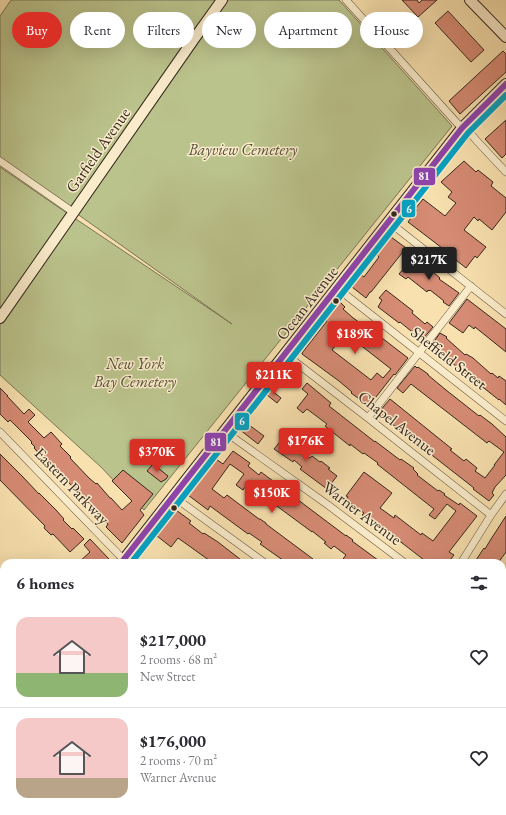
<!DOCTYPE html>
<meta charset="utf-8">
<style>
body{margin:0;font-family:"EB Garamond",serif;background:#f7f7f7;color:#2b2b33;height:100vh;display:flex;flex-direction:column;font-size:15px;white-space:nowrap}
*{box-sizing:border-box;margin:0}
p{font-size:13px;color:#7c7c81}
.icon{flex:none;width:22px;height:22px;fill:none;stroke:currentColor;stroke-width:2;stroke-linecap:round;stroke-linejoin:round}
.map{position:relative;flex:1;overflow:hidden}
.panel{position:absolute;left:0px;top:559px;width:506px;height:256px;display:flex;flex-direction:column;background:#fff;border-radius:12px 12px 0 0;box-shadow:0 4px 16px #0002}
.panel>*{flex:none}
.top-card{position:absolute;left:12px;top:12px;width:482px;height:36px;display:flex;gap:8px}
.price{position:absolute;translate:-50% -34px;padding:0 9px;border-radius:4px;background:#d93025;color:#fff;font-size:13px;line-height:26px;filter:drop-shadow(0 1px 2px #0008)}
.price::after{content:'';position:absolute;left:50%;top:24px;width:12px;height:9px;margin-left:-6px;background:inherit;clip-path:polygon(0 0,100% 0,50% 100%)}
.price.selected{background:#222;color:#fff}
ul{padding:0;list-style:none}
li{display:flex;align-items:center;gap:12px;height:100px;padding:0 16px}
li+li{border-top:1px solid #e1e1e2}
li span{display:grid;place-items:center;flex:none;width:112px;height:80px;border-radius:12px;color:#555}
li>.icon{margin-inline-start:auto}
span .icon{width:48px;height:48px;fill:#fffc;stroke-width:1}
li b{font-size:17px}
h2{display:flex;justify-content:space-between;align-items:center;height:48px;padding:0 16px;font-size:17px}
.tag{padding:0 14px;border-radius:18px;background:#fff;box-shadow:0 4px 16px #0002;font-size:14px;line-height:36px}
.tag.selected{background:#d93025;color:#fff}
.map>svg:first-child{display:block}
.green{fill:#bbc38c;stroke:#787656}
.building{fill:#d68b74;stroke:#35281f;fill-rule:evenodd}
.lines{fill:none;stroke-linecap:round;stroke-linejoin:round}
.street-casing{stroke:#665643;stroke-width:8}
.secondary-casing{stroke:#35281f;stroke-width:12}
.street{stroke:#faeccb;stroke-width:7}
.secondary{stroke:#faeccb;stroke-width:10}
.bus-1-casing{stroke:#faeccb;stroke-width:9}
.bus-2-casing{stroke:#faeccb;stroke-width:9}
.bus-1{stroke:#8e44ad;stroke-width:6}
.bus-2{stroke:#03a3c5;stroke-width:6}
.bus-dot{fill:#35281f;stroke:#faeccb;stroke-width:1.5}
.labels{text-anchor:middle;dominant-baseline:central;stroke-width:3;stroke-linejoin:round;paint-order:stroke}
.park-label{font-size:16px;font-style:italic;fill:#564f3a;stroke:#faeccb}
.street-label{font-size:16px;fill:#35281f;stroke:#faeccb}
.line-badge{stroke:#faeccb;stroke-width:1.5}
.badge-label{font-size:11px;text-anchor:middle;font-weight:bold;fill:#fff}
</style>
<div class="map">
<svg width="506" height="815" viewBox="0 0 506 815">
<rect width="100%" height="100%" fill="#f8e1af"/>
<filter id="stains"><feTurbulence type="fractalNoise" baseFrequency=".005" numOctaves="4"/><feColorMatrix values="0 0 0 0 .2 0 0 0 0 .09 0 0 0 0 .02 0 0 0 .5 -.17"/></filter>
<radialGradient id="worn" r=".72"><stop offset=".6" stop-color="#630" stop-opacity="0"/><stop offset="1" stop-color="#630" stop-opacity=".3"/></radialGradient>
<path class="green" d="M11,0H339L452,126L144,510L117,484L102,468L0,375V167L64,211L232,324L0,159V16Z"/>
<path class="building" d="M402,0H417L419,3L422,0H437L418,17Z
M448,11L484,50L471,62L435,23Z
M503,51L506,54V72L460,114L449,101Z
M506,120V154L502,158L485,139Z
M464,161L476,172L478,170L493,182L491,186L506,198V212L492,230L479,219L478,221L474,217L464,230L486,247L477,258L475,256L466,268L446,252V251L408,222L417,210L415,209L423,199L445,216L456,203L448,197L452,192L441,182Z
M391,237L406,248L371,292H370L366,298L352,287L361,275L364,277L379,257L377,255Z
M414,256L440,278L439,279L459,293L449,306L443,302L444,301L430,290L429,291L428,290L427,292L408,277L406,279L399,274Z
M386,290L413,311L412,313L425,324L427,322L433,327L422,340L400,322L399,323L378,307L382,300L379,298Z
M467,299L506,329V352L475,327L474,329L469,325L463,333L449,323Z
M340,302L345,307L343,309L352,317L364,326L365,325L408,358L395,375L394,374L369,406L351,393L352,392L339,381L302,354V353L327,321L326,320ZM345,333L391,369L383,378L377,373L371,380L332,350Z
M440,333L447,337L446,338L465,355L466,354L473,358L491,374L492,373L498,378L499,376L506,381V405L499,399V400L442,355V356L430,347Z
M415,366L417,368L418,367L428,374V375L446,390L479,416L480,415L492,424L506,437V475L495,487L492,493L494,495L489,501L473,489L474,488L378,413L390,399L452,449L450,450L464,461L466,459L477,468L475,471L485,478L495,465H494L504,452L489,441L487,443L411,384L403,393L397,388Z
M307,383L331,403L329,406L375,442V441L400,460L401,459L414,468L413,469L418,474L417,475L438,491L439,490L445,494L444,495L459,505L460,503L477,516L449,552L454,555L448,563H428L393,536L394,535L383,527L381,528L362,515L364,513L346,500L348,497L346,496L364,472L392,493L380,508L394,518L395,515L421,535L422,533L433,541L456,511L447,504L435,519L429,515L434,509L377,464L378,463L364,453L363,454L350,444V446L325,426L327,424L307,409L303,413L297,408L308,394L302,389Z
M0,388L8,396H7L24,414L29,409L35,415L28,422L44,438L51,432L62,444L60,446L71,457L70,458L89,478L96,484L97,483L110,498H111L122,510L132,501L112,481L123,470L153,494L140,510L144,515L122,543L106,527L108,524L96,511L46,459L45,460L34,448L35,447L31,443L32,442L10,420L8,422L0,414Z
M271,390L281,398L277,403L267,395Z
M245,422L264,436L258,444L239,429Z
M287,433L293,437L292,439L303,448L301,451L310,458L312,456L320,462L321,461L330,468L328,469L337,476L327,489L300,469L302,467L294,460L293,462L274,449Z
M233,451L250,463L248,466L259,475L261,472L346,536V535L353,540L352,541L382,563H349L343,559L346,555L334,546L331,549L324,543L326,542L312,531V532L270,501L269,503L256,493L255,495L245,487L243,490L236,485L244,474L230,464L212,489L224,498L227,495L259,519H260L266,523V524L313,559L310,563H287L260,544L262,542L249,533L248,534L210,506L208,510L188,495L194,487V488L216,459L223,464Z
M0,454L22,476L39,494V493L56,510L64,519L63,520L72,529L73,528L84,539L70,552L53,534L51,535L44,528L45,526L0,480Z
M153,464L168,476L166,479L161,482L147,471Z
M176,510L191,521L189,523L203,534L204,533L218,542L245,563H213L178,538L171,547L157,536Z
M506,516V552L498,563H474L484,548L485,549L491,539Z
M90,539L109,559L106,563H78L90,552L84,545Z"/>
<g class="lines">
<g class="street-casing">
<path id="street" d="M346,0L457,123L471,134L476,140L506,172
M0,161L73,212
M389,222L506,314
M337,288L506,421
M285,354L368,418L491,515
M368,418L471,286
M224,431L328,505L405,563
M0,432L124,560
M174,497L265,563
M461,563L491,515L506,494
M0,601L4,605
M502,633L506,636
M0,727L4,730
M502,737L506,740
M139,811L146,815
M305,811L312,815
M464,811L470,815"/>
</g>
<g class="secondary-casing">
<path id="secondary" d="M470,0L506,37
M0,318L194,39L222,0
M121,563L462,128L506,84
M0,723L4,714"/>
</g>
<use href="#street" class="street"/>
<use href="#secondary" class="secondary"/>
<g class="bus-1-casing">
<path id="bus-1" d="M121,563L462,128L506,84"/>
</g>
<g class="bus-2-casing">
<path id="bus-2" d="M131,563L468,133L506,95"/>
</g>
<use href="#bus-1" class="bus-1"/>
<use href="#bus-2" class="bus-2"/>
</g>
<g class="bus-dot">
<circle cx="394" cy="214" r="3.5"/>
<circle cx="336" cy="301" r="3.5"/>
<circle cx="174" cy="508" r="3.5"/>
</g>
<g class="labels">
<g class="park-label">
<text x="243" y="149">Bayview Cemetery</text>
<text x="135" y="363">New York<tspan x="135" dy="18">Bay Cemetery</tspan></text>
</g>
<g class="street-label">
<text transform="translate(98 150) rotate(-55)">Garfield Avenue</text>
<text transform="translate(307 303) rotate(-52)">Ocean Avenue</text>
<text transform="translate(449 358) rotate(38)">Sheffield Street</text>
<text transform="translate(397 423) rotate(38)">Chapel Avenue</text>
<text transform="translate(72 486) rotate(46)">Eastern Parkway</text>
<text transform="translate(362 513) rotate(37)">Warner Avenue</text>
</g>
</g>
<g class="line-badge">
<rect x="413" y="167" width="23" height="19" rx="4" fill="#8e44ad"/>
<rect x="401" y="199" width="15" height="19" rx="4" fill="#03a3c5"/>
<rect x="234" y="412" width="16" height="19" rx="4" fill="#03a3c5"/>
<rect x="204" y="432" width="23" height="20" rx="4" fill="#8e44ad"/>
</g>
<g class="badge-label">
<text x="424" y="180">81</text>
<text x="409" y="213">6</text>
<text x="242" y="425">6</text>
<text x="216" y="446">81</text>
</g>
<rect width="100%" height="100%" filter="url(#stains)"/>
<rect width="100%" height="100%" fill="url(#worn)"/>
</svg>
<b class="price selected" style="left:429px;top:281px">$217K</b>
<b class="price" style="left:355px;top:355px">$189K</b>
<b class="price" style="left:274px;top:396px">$211K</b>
<b class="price" style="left:306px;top:462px">$176K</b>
<b class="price" style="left:157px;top:473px">$370K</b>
<b class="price" style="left:272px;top:514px">$150K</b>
<div class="top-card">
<a class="tag selected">Buy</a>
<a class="tag">Rent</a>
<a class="tag">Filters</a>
<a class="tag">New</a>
<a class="tag">Apartment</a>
<a class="tag">House</a>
</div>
<section class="panel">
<h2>6 homes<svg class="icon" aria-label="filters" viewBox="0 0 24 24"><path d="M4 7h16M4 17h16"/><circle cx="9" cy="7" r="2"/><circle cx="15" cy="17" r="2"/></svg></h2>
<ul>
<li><span style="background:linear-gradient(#f6c9c9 70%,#8fb573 0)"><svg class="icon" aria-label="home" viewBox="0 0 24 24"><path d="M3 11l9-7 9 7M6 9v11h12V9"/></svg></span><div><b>$217,000</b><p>2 rooms · 68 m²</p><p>New Street</p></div><svg class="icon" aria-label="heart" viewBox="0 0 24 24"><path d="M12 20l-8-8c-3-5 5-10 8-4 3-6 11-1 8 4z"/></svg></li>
<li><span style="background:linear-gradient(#f6c9c9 75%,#b9a48a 0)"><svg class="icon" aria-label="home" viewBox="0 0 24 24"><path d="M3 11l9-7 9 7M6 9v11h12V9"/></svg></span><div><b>$176,000</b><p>2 rooms · 70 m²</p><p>Warner Avenue</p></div><svg class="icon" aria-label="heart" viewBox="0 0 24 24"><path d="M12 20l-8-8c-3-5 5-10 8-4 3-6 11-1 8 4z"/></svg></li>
</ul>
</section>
</div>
